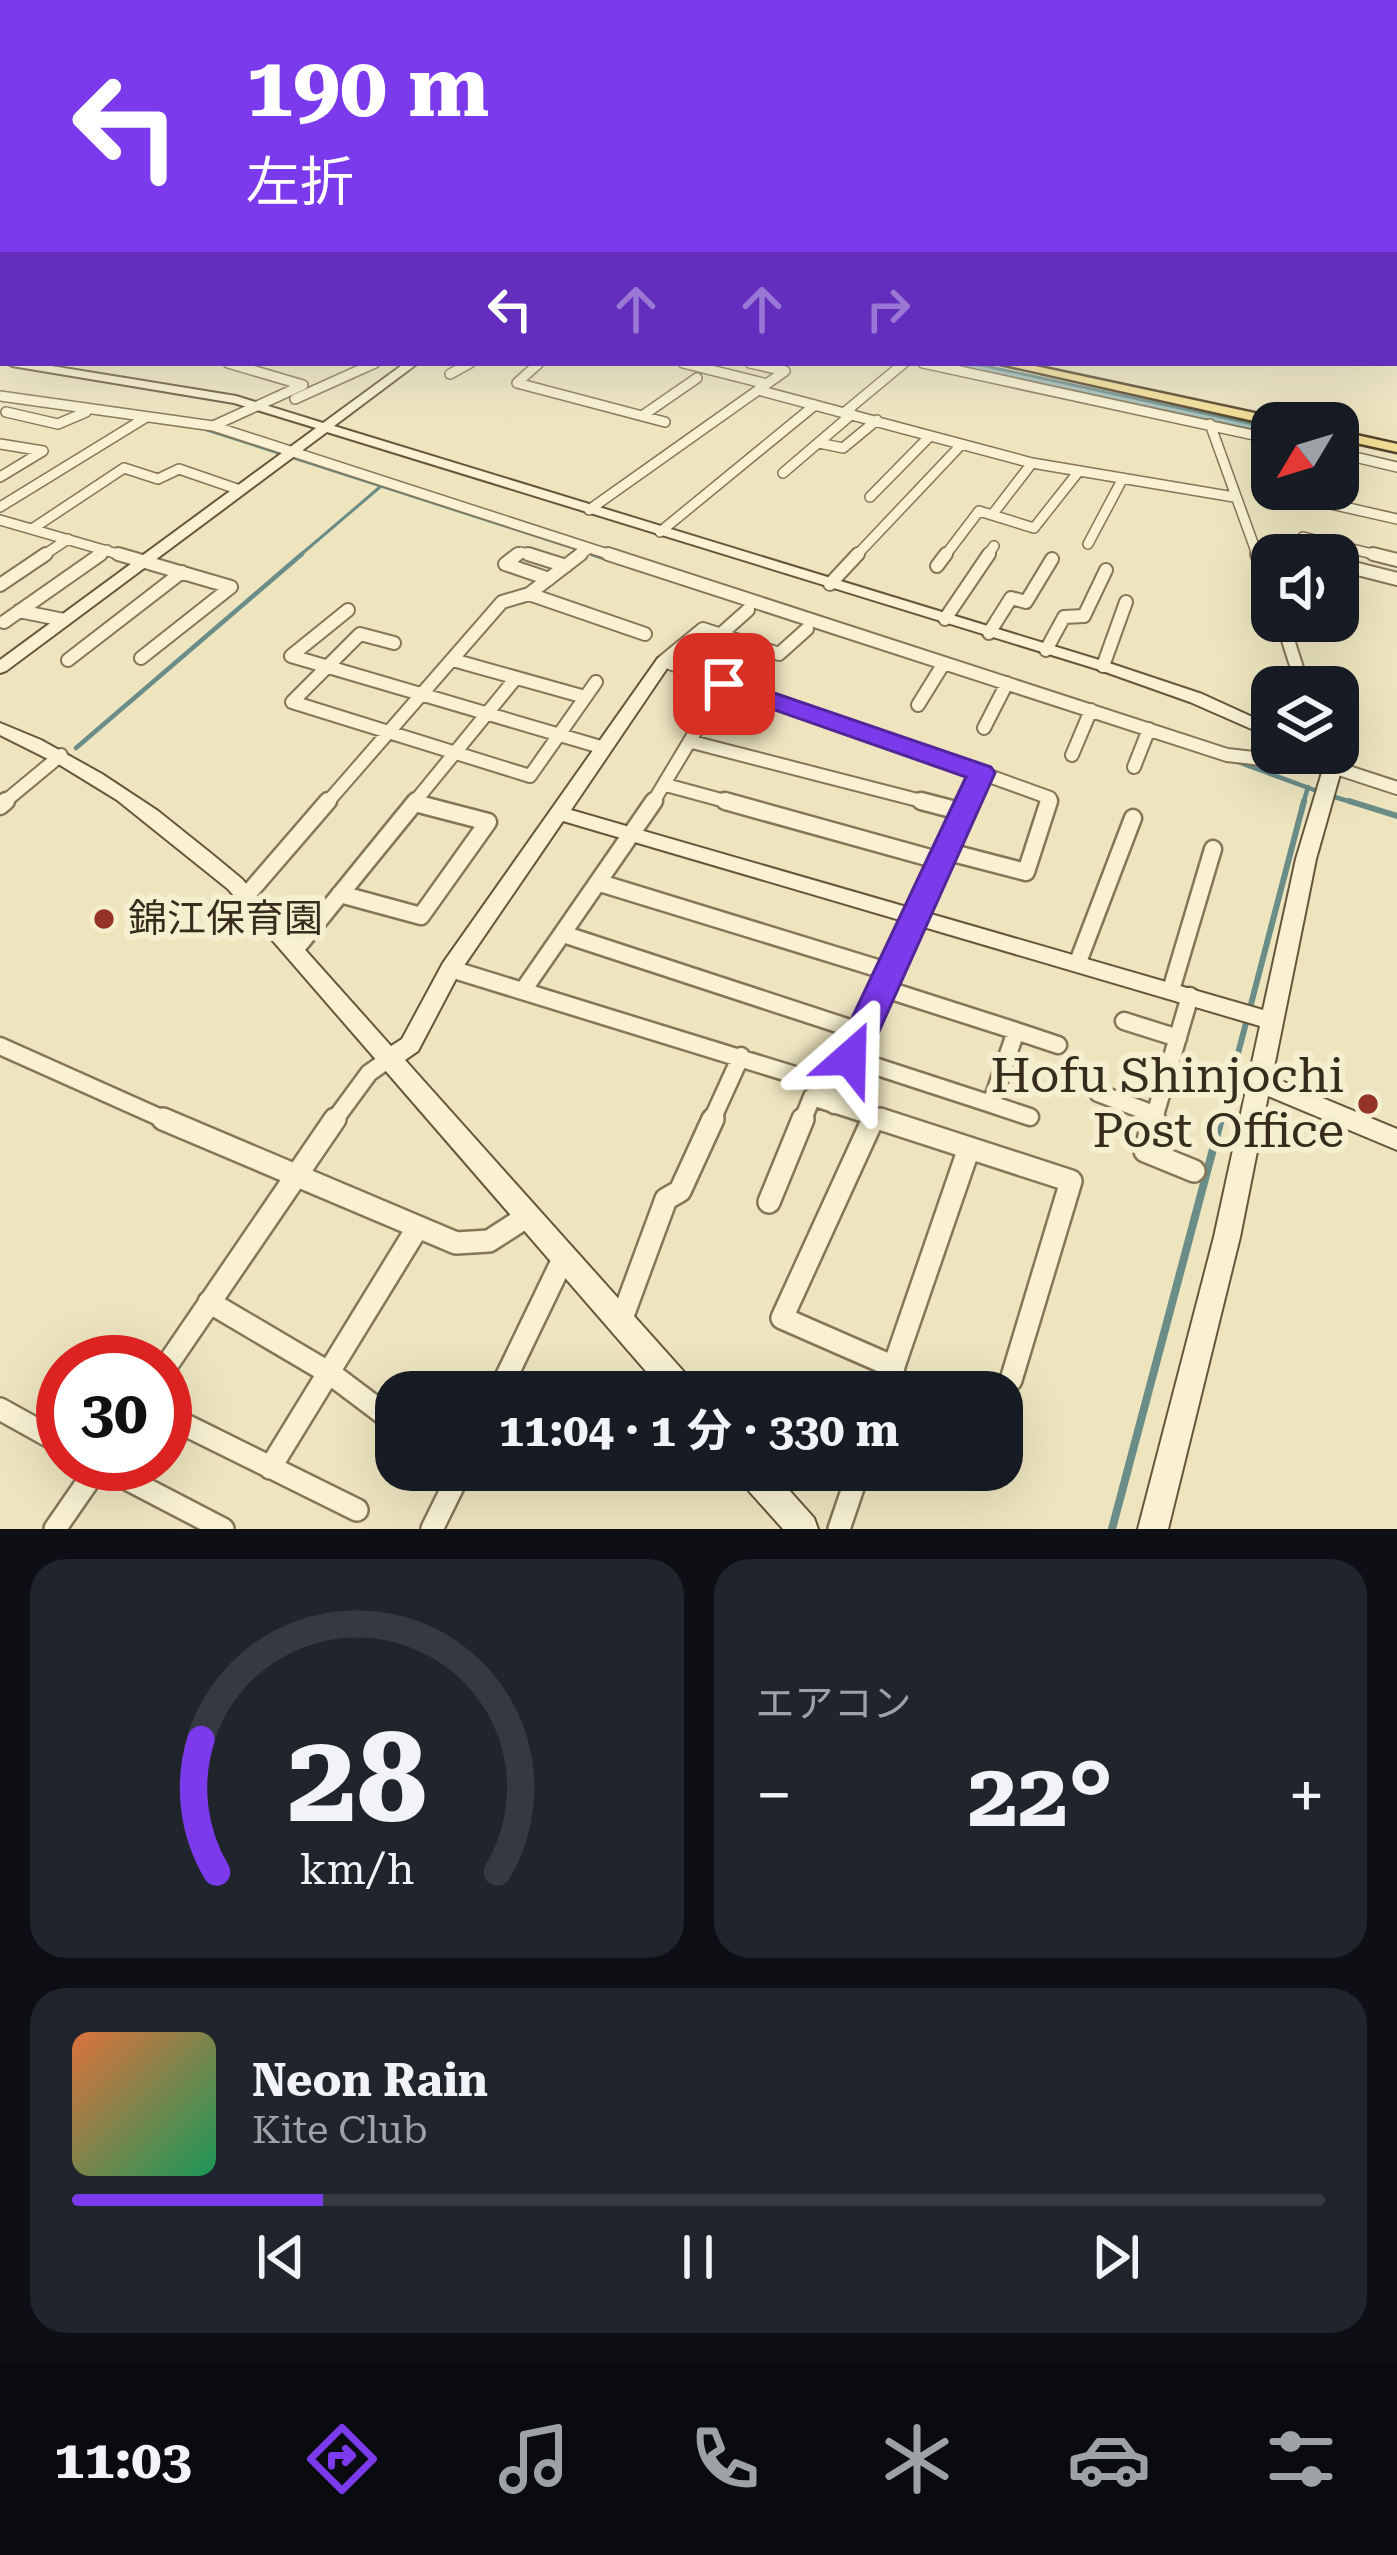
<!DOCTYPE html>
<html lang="ja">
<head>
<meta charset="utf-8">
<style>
  body { margin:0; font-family:"Roboto Serif","Noto Sans JP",serif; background:#20242c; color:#f1f3f6; height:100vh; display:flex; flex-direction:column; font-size:45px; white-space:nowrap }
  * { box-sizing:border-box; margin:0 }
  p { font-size:39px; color:#9ea1a6 }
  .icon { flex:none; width:66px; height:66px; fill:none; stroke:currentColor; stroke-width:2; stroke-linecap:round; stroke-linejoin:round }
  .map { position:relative; height:1529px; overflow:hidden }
  .details { display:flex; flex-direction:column; gap:30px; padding:30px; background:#0d0f14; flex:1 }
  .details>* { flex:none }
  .top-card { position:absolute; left:0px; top:0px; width:1398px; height:366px; box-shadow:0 12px 48px #0002; background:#7c3aed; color:#fff; overflow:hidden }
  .needle { width:78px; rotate:232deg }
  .tools { position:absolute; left:1251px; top:402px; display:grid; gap:24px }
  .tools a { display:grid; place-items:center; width:108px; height:108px; border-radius:24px; background:#171b24; box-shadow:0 12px 48px #0002; font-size:60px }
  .speed { position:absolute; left:36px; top:1335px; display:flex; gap:24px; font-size:60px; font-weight:700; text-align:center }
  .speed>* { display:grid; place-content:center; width:156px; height:156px; border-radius:50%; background:#171b24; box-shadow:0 12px 48px #0002; line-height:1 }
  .speed .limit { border:18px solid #d22; background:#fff; color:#111 }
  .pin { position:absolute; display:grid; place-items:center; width:102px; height:102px; color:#fff; margin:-51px; border-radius:24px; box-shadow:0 6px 18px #0006 }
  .me { position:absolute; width:132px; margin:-66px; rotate:25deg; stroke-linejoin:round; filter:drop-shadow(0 0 9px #0008) }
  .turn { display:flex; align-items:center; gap:42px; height:252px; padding:0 48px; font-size:54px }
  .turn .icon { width:156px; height:156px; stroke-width:2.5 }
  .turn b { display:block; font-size:84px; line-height:102px }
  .lanes { display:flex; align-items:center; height:114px; padding:0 48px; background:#0003; justify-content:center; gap:60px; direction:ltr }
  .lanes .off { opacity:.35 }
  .big { font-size:90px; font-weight:700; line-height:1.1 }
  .details .card { flex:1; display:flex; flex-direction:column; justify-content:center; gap:18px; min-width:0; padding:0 42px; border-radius:36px; background:#20242c }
  .details .dial { align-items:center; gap:0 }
  .dial svg { height:312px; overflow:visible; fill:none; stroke:#363941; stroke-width:7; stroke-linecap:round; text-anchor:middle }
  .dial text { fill:#f1f3f6; stroke:none }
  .song { display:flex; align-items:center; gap:36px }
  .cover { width:144px; height:144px; border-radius:18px; background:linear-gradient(135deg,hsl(20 70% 55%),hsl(150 70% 35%)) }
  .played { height:12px; border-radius:6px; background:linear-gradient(90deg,#7c3aed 20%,#363941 20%) }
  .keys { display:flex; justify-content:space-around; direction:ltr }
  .heat { display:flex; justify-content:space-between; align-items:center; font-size:66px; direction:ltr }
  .details .tiles { flex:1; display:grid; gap:30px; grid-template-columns:1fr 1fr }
  .card:last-child { grid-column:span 2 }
  .trip { position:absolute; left:375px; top:1371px; width:648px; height:120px; border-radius:36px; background:#171b24; box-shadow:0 12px 48px #0002; font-weight:700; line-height:120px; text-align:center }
  .tabs { display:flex; height:192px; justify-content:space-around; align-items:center; background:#090b0e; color:#9ea1a6 }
  .tabs .icon { width:84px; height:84px }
  .tabs .current { color:#7c3aed }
  .tabs b { font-size:54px; color:#f1f3f6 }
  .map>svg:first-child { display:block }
</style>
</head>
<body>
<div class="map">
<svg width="1397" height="1529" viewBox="0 0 1397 1529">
  <rect width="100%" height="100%" fill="#eee5bf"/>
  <!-- water -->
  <path fill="#a2bfba" stroke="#6a8d88" stroke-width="3" d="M937,363H972L1272,428V436Z"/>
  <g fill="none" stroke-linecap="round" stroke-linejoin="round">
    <!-- stream-far3 -->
    <path stroke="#6a8d88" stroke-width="3" d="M204,429L601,557
      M298,557L380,487"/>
    <!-- stream-far2 -->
    <path stroke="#6a8d88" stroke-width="4.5" d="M592,554L604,558
      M76,748L302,554
      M1238,762L1317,791
      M1328,795L1358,804
      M1303,804L1308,787"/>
    <!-- stream-far1 -->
    <path stroke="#6a8d88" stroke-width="6" d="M1349,801L1397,816
      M1250,1008L1304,801
      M1220,1122L1247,1019"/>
    <!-- stream -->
    <path stroke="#6a8d88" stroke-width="8" d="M1112,1529L1221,1119"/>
    <defs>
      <path id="street-far4" d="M228,363L235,365
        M683,363L691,365
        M750,363L759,365
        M923,363L932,365
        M371,365L375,363"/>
      <path id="street-far3" d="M539,363L517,383L665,422
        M683,363L767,384
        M923,363L1272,439
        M450,374L470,363
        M758,390L1032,463L1234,497
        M0,396L213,426L617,557
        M295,399L375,363
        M6,412L58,424L86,412
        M845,412L904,363
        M642,416L697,378
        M1210,424L1258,557
        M213,426L303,385L228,363
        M819,443L843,448L877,420
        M0,444L43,451L0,477
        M1338,453L1397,467
        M783,473L852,414
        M870,497L930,436
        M1322,502L1397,519
        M0,507L145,418
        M589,510L785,371L750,363
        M992,515L1032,463
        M0,520L128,557
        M32,529L124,468L158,479L179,469L240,490
        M660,532L815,405
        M1303,537L1385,557
        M1088,544L1123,478
        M1280,555L1277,550L1299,555
        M41,557L68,539
        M97,557L107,550
        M514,557L521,552L538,557
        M577,557L588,549
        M855,557L961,445
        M944,557L979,511L1034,528L1079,471
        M986,557L994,546"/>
      <path id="street-far2" d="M118,554L231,587
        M518,554L505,564L549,579
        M528,554L566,566
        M608,554L1227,755L1333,767L1397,788
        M1257,554L1272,597
        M1373,554L1397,560
        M1338,564L1397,579
        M937,566L946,554
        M830,584L858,554
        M0,585L46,554
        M529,594L645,634
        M19,611L64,620
        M945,619L989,554
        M1282,621L1303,687
        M4,622L101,554
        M807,629L779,654L703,629L664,661L981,773L967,804
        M989,633L1011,598L1026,602L1052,559
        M721,634L748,610
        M394,643L360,634L292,702L530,776L596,682
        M1046,650L1064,617L1084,616L1106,570
        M291,656L604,748
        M291,656L348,610
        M141,658L231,587
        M68,660L182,572
        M453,660L585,697
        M1103,666L1126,602
        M918,705L944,663
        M984,728L1007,683
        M692,742L933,804
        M1072,755L1091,710
        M1134,767L1149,729
        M981,773L1050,798L1048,804
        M666,785L736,804
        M415,803L420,804
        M2,804L61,755
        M326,804L502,602L529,594L581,554
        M413,804L516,678
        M652,804L724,684"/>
      <path id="street-far1" d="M725,801L941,861
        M921,801L963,812
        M0,806L6,801
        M945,851L1026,872L1049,801
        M600,883L890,972
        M340,894L421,916L488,822L415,803
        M246,896L328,801
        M563,934L862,1032
        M294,951L416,801
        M1078,962L1133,818
        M451,969L840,1089
        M524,989L654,801
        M1171,990L1213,849
        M1124,1021L1178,1038
        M1016,1031L1058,1045
        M0,1046L170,1122
        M850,1058L991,1104L1016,1031L882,988
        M1098,1093L1156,1115
        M991,1104L1030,1117
        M834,1105L850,1058L968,801
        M333,1122L369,1073L389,1059
        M711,1122L741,1056
        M802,1122L812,1097L889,1122
        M1153,1122L1190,996"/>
      <path id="street" d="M163,1119L456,1243L489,1241L528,1216
        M873,1119L782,1318L894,1367
        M880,1119L1071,1181L1011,1380
        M1154,1119L1145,1151L1194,1171
        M769,1202L803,1119
        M209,1302L331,1374L396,1423
        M621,1321L666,1199L680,1191L713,1119
        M165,1368L335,1119
        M499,1392L564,1257
        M885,1392L969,1148
        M0,1409L63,1444
        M165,1415L357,1510
        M98,1464L223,1529
        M270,1468L416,1230
        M55,1529L100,1464
        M432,1529L461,1470
        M839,1529L859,1470"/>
      <path id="secondary" d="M6,363H33L236,396L323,423L405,363H418L334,426L1109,663L1202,694L1272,726V738L1190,702L1097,669L327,432L6,671L0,673V660L316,428L234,403L12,366Z
        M664,656L672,661L571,810L1263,1010L1296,859L1323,769L1301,753H1323L1342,767L1316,859L1272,1077L1397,1129V1150L1268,1096L1240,1237L1168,1529H1138L1214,1237L1260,1026L563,821L459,973L418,1051L405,1060L693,1382L697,1392H664L228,889L117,800L60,765L0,735V723L41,740L102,774L158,811L213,855L242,879L391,1046L402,1039L443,963L658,658Z
        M736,1470H771L814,1518L818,1529H783L740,1481Z"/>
      <path id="primary" d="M996,363H1021L1282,419L1289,423L1272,425Z
        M1338,431L1397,444V452L1338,439Z"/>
    </defs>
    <!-- street-far4 casing -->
    <use href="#street-far4" stroke="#867557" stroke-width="10"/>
    <!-- street-far3 casing -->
    <use href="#street-far3" stroke="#867557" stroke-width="12"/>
    <!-- street-far2 casing -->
    <use href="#street-far2" stroke="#867557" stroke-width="16"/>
    <!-- street-far1 casing -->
    <use href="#street-far1" stroke="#867557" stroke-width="21"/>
    <!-- street casing -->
    <use href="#street" stroke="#867557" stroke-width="26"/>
    <!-- secondary casing -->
    <use href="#secondary" stroke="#68563b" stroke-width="4"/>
    <!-- primary casing -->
    <use href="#primary" stroke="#54432c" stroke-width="5"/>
    <!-- street-far4 -->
    <use href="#street-far4" stroke="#f9f1d2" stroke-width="8"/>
    <!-- street-far3 -->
    <use href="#street-far3" stroke="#f9f1d2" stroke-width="9"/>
    <!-- street-far2 -->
    <use href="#street-far2" stroke="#f9f1d2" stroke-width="12"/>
    <!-- street-far1 -->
    <use href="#street-far1" stroke="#f9f1d2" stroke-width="16"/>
    <!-- street -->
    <use href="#street" stroke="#f9f1d2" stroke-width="21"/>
    <!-- secondary -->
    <use href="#secondary" fill="#f9f1d2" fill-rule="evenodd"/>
    <!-- primary -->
    <use href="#primary" fill="#f2df96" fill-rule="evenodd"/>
  </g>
  <!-- sky -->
  <linearGradient id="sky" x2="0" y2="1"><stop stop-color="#8cb8d6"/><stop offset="0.5" stop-color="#f7f3e2"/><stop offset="1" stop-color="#f7f3e2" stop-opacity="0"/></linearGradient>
  <rect width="1397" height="428" fill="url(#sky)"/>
  <!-- route -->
  <path fill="#7c3aed" stroke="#51269a" stroke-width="3" d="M724,676L991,767L995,773L863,1067L850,1071L838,1067L833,1058L966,777L715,689L712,684Z"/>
  <!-- markers -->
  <g fill="#953327" stroke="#f5eecf" stroke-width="4.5">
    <circle cx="104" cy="919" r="12"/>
    <circle cx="1368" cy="1104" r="12"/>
  </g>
  <g text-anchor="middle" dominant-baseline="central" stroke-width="12" stroke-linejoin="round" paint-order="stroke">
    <!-- poi labels -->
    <g font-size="39" fill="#362b1c" stroke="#f5eecf" text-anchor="start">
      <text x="128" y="919">錦江保育園</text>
    </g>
    <!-- near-poi labels -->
    <g font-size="48" fill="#362b1c" stroke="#f5eecf" text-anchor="end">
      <text x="1344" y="1076">Hofu Shinjochi<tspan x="1344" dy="55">Post Office</tspan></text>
    </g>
  </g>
</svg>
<div class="tools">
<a><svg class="needle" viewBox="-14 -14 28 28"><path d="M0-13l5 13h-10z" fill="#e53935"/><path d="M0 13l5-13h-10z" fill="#9ea1a6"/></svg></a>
<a><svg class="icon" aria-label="sound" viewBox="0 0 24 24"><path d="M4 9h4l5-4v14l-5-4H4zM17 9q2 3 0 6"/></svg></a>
<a><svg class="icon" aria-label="layers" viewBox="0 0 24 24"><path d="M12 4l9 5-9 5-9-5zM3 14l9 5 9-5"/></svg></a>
</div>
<div class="speed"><div class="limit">30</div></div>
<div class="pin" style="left:724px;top:684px;background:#d93025"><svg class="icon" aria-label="arrive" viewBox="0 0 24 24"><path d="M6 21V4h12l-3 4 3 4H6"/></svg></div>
<svg class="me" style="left:850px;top:1058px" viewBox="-20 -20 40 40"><path d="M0-17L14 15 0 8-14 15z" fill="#7c3aed" stroke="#fff" stroke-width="4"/></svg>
<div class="trip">11:04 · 1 分 · 330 m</div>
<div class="top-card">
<div class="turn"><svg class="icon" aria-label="left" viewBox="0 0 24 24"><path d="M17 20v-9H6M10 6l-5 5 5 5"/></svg><div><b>190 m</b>左折</div></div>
<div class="lanes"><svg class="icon" aria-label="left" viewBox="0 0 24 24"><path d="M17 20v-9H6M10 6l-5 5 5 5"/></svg><svg class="icon off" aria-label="ahead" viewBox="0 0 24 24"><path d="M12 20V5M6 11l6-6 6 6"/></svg><svg class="icon off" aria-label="ahead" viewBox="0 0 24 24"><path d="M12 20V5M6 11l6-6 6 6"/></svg><svg class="icon off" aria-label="right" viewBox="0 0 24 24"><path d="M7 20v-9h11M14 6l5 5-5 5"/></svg></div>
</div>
</div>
<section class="details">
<div class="tiles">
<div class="card dial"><svg viewBox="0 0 100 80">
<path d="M14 69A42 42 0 1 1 86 69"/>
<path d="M14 69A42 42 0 0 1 10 35" stroke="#7c3aed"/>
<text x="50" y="56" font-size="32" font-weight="700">28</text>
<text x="50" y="72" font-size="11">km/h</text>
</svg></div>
<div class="card"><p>エアコン</p>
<div class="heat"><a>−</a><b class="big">22°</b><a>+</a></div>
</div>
<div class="card">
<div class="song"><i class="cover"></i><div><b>Neon Rain</b><p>Kite Club</p></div></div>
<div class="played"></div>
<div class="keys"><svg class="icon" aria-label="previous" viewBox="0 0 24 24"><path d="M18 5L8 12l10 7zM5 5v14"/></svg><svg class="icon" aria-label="pause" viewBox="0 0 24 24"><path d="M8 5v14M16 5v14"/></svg><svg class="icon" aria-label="next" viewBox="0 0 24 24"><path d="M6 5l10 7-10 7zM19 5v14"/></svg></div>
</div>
</div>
</section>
<nav class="tabs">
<b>11:03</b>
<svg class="icon current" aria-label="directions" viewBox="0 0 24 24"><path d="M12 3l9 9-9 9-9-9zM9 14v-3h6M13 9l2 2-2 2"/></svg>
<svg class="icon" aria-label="music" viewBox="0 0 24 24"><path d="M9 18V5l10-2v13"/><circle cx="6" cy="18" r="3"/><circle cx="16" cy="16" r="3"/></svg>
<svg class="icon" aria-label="phone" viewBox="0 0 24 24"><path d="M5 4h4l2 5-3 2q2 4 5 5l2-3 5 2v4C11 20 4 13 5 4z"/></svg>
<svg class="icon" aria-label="climate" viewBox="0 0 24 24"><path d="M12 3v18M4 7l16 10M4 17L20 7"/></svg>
<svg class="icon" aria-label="car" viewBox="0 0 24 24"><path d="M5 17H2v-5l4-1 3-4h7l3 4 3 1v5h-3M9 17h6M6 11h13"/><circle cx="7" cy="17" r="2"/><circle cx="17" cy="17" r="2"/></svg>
<svg class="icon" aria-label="filters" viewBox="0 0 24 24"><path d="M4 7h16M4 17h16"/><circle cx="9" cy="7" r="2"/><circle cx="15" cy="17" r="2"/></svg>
</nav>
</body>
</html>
